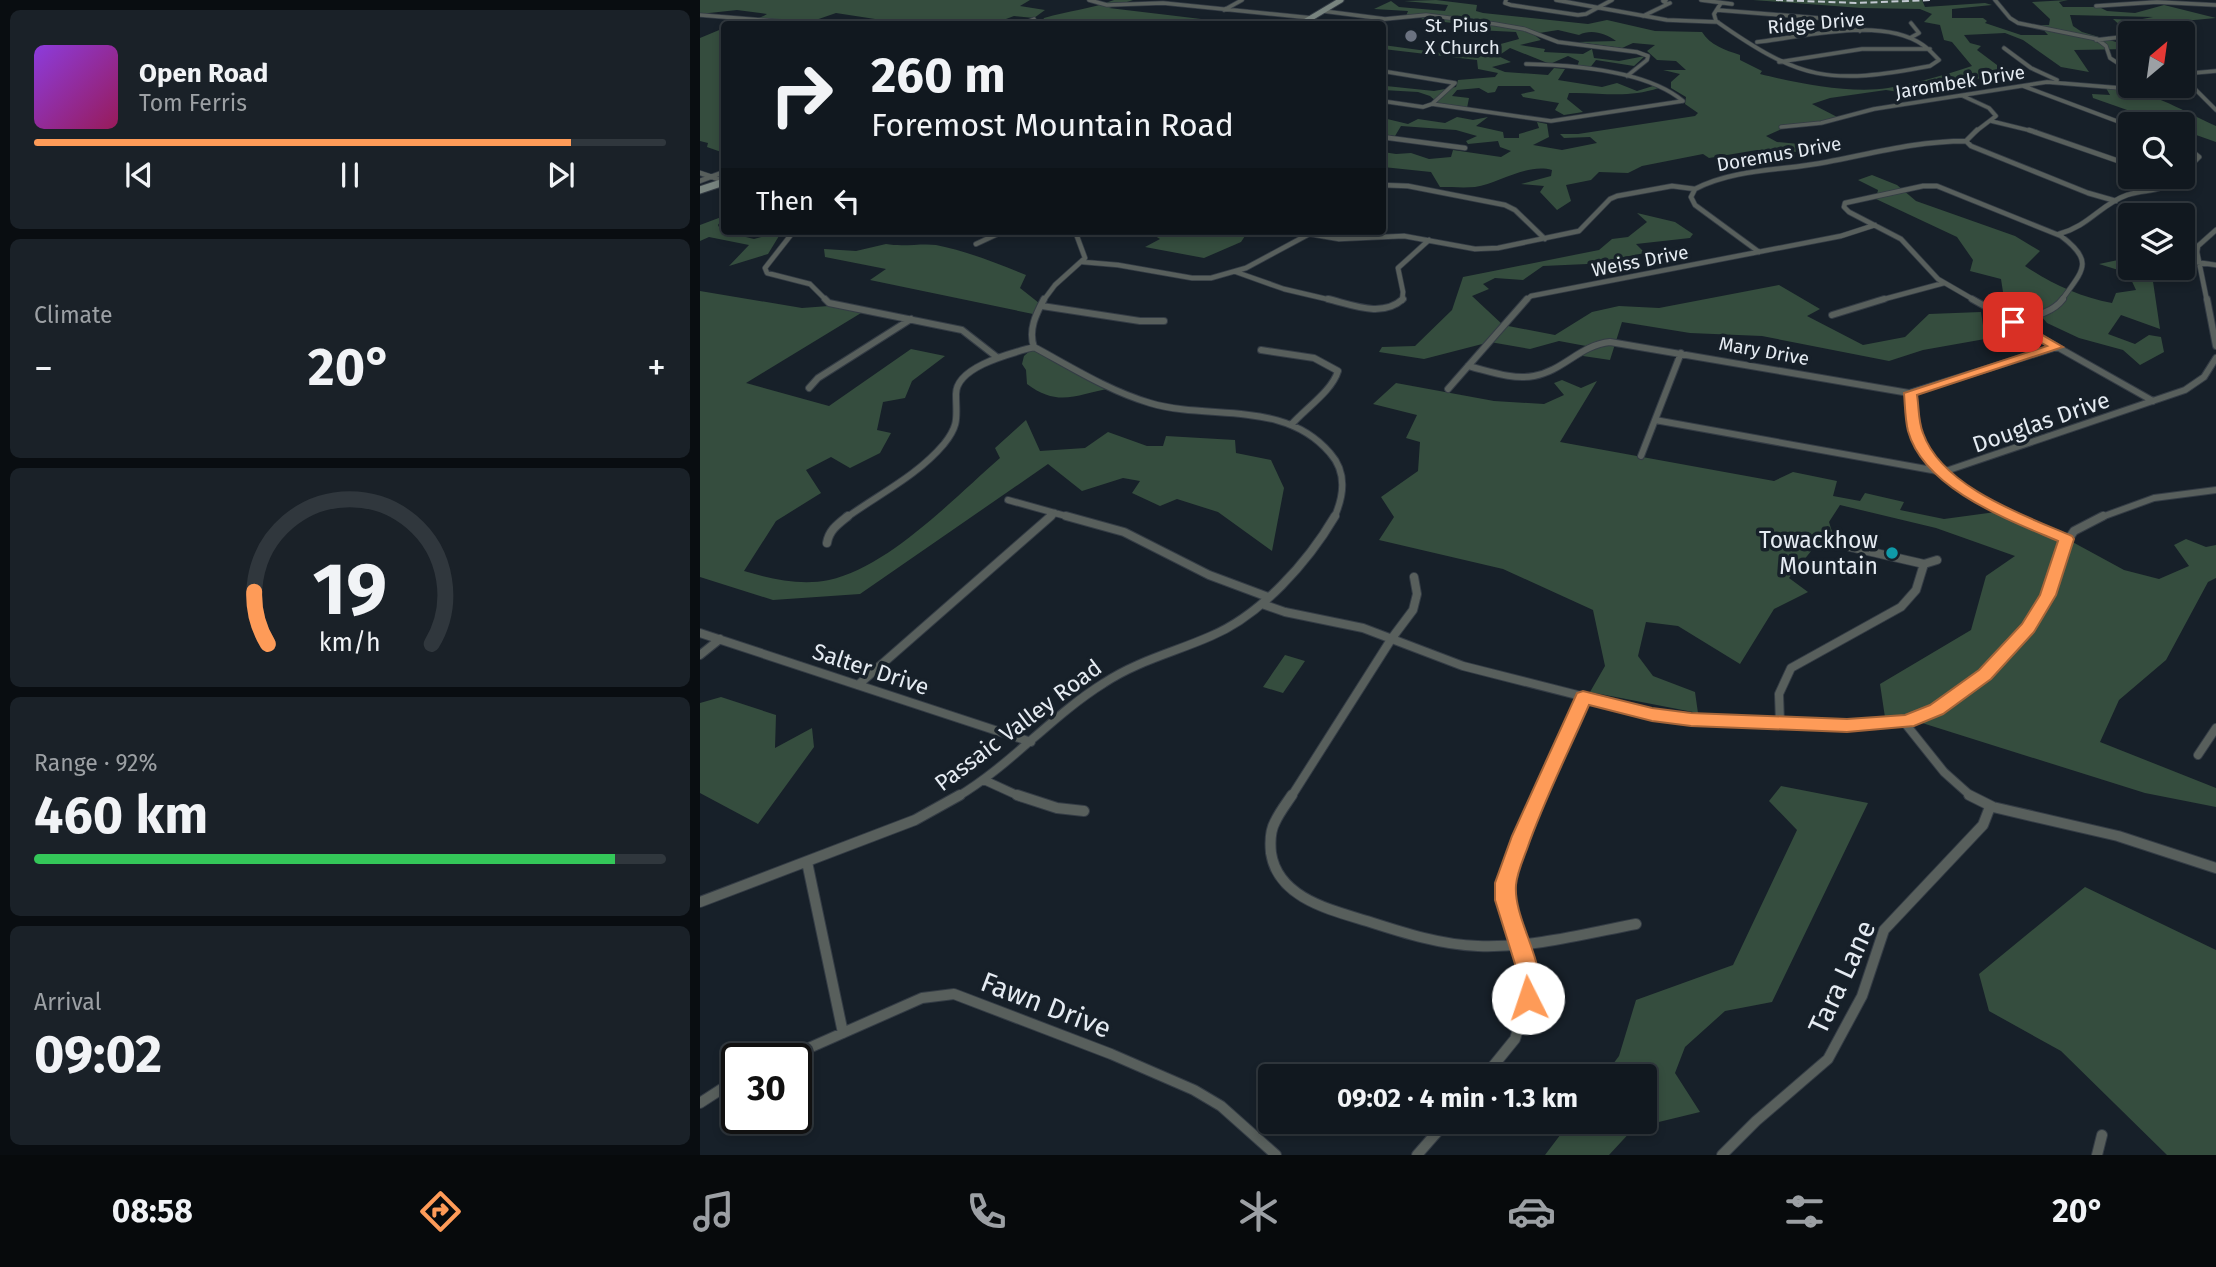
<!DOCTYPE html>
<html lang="en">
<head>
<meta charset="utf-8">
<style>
  body { margin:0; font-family:"Fira Sans",sans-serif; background:#1a2128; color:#f1f3f6; height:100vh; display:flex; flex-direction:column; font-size:26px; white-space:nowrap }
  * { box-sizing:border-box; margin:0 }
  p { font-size:23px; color:#9ca0a4 }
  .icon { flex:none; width:38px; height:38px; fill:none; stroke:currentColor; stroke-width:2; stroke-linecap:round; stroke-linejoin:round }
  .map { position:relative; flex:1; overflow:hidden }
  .sheet { display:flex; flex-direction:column; gap:10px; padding:10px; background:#090d11; width:700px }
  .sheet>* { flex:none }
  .top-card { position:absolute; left:21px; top:21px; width:665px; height:214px; border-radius:7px; box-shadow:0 4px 10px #0003,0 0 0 2px #30373d; background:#11181f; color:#f1f3f6; overflow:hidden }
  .needle { width:46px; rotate:29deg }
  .buttons { position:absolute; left:1418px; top:21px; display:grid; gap:14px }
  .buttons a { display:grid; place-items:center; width:77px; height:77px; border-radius:7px; background:#11181f; box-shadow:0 4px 10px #0003,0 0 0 2px #30373d; font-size:35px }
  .speed { position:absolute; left:21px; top:1043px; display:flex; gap:14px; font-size:35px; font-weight:700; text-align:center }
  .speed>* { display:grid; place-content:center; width:91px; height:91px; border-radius:50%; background:#11181f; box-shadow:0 4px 10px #0003,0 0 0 2px #30373d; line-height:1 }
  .speed .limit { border:4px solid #111; border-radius:10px; background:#fff; color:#111 }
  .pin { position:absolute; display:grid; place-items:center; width:60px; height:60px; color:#fff; margin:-30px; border-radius:14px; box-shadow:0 4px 10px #0006 }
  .me { position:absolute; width:77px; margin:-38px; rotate:356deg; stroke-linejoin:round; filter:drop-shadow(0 0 5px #0008) }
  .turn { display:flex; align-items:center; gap:24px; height:147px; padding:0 35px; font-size:32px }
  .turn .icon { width:91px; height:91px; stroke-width:2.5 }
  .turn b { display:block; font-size:49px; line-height:60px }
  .then { display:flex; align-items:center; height:66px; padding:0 35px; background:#0003; gap:14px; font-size:26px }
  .big { font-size:52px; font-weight:700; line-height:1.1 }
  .sheet .widget { flex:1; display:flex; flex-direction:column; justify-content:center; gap:10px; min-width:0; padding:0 24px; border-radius:10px; background:#1a2128 }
  .sheet .dial { align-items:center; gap:0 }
  .dial svg { height:182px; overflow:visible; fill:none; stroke:#30373d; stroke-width:7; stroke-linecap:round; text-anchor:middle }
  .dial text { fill:#f1f3f6; stroke:none }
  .song { display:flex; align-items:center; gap:21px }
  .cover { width:84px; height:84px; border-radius:10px; background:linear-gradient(135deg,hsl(270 70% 55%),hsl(330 70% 35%)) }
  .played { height:7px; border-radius:4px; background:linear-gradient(90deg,#fe9b58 85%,#30373d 85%) }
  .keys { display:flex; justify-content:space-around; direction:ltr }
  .heat { display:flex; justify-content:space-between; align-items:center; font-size:38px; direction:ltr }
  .charge { height:10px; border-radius:5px; background:linear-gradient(90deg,#34c759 92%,#30373d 0) }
  .trip { position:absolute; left:558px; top:1064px; width:399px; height:70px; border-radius:7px; background:#11181f; box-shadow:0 4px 10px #0003,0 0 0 2px #30373d; font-weight:700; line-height:70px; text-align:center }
  .dock { display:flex; height:112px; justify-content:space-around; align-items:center; background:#070a0c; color:#9ca0a4 }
  .dock .icon { width:49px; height:49px }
  .dock .selected { color:#fe9b58 }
  .dock b { font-size:32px; color:#f1f3f6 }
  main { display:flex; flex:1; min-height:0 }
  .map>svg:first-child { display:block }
</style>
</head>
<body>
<main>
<section class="sheet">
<div class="widget">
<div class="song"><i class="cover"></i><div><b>Open Road</b><p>Tom Ferris</p></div></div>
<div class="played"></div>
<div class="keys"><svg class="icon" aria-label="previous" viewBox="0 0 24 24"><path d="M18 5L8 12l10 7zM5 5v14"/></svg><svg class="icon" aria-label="pause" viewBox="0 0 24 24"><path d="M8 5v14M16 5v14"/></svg><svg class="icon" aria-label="next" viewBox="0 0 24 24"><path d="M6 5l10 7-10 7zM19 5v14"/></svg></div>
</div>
<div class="widget"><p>Climate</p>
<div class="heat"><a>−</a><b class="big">20°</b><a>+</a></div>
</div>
<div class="widget dial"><svg viewBox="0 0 100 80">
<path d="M14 69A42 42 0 1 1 86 69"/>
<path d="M14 69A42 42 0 0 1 8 46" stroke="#fe9b58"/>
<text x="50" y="56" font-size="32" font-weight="700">19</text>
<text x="50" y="72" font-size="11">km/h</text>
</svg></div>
<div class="widget"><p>Range · 92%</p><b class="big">460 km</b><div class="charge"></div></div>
<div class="widget"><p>Arrival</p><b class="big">09:02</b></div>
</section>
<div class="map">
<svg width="1516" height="1155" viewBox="0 0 1516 1155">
  <rect width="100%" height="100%" fill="#172029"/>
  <!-- green -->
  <path fill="#354d3e" d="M0,0H330L320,6L345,10L334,18L314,16L306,19L313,24H291C283,17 268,19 258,22L262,24H168L175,19L136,13L110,22L92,24H32C43,17 55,22 67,14L37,10L0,14Z
    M414,0H433L409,8L518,21V24H341L344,18C368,11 391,9 414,0Z
    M736,0L777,5L776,11L783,13L888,24L907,20L955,31L1002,32C1010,45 1025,50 1040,55V60L1062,71L1060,74C1096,83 1151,94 1188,88C1216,83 1246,75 1272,66L1252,42L1244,40L1240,25L1224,22L1232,14L1220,9L1161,8L1053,0H1222L1225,7L1285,3L1292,5L1252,9V18H1283L1287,21L1285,23L1321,35H1348L1339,25H1349L1350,19L1332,2L1368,0L1359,2L1363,7H1399L1407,11L1435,13L1464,5L1516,18L1483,21L1482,26L1423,28L1413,19L1437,20L1453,17L1370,15L1373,26L1382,32L1430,46V49L1374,50L1389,72L1361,67L1323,40L1305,33L1264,35L1270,43L1281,46L1277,50L1297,65V69L1309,75L1241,83L1199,92L1186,90L1130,98L1112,104L1141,119L1086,127L1066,136L1077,142L1099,144V152L1057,150L1009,158L1003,154L942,166L928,173L899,172L891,180L866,185L871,201L857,210L840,192L844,186L821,184L851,176L852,170C827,163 800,183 775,187C764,188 751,187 740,187L731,172L683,167V152L696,154L711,153L729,159L751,157L753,150L801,157L811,151L800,147L798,141L768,144L766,141L777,136L756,130L701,126L695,136L683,134V118L708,124L718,119L745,123L757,117L773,120L788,117L776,126L803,132L804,138H819V134L839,128L837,122L847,124L849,137L833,145L862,150L897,143L890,137L864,138L860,134H878L995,116L998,113L985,104L986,97L971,88V82L980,74L963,70H986L976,61L957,60L947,51L955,45L933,43L922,48L877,42L916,41C905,33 891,29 879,35L858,30L833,34L841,40L820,45L845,49L844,52L883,54L892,49L894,58L919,61L945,56L934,66L896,60L889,69L877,67L879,61L868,56L850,64L810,48L798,56L811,62L792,67L805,72L848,75L854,68L865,69L858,80L902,87L917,83L937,91L953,86L959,88C925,99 902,92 869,93L867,99L883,112L864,115L855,110L859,103L823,97L821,94L835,91L830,86H798L795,92L788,93L779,88L757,90L752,96L769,98L767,108L738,103L730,96L718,92L683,90V82L686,86L734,91L756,87L758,80L795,77L798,73L778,69L777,60L683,49V45L778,58L787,52L768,45H797L819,39L816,32L776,30L784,27L721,19L725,17L766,18L726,14L706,16L708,11L674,9L691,1L699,7L745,11L748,5L704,1Z
    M24,28V153L7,147L8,143L0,141V38Z
    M1406,88C1454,91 1474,107 1516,126V142L1482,130V124H1467L1393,98L1392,94L1410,95Z
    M1172,175L1197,185L1216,201L1315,236L1340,251L1325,266C1352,284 1380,297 1412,303L1416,293L1436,290L1428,273L1399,264L1418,260L1417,242L1430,245V268H1451L1460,329L1421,315L1408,334L1435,344L1449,335L1461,337L1464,352L1440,365L1423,350L1379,338L1347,323L1323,294L1303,292L1301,279L1270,271L1273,260L1257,237L1176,199L1178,190L1158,180Z
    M937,213L975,222L993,234L990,238L936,244L945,253L887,264L843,266L823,280L795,278L783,284L789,289L772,296L803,325L855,335L892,312L919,306L959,308L1079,285L1120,309L1107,316L1163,345L1205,337L1229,314L1281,312L1285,339L1223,350L1189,361L1062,336L990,333L922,322L910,360L883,356L886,346L859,341L830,349L790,342L724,359L679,352L682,347L715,346L752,310L763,277L899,250L912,239L928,237L947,222Z
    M24,216L18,225L21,231L54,239L82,231L68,254L29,266L49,245L9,237L0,241V225Z
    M447,231H569L547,233L541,242L504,258L445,247L460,239Z
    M186,244C203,247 222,243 236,245C266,251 297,263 326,275L320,288L339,303L333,314L170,280L186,269L125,257L124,249L156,251Z
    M0,291L102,308L142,305L166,310L46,383L129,406L211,349L245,356L212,381L205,398L183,402L177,430L191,433L180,453L150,468L131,457L106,470L121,493L76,521L44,571C71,579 101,586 129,580C189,567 254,498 300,458L295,448L326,420L340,451L385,448L408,432L447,446H463L466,436L535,440L536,453L571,460L584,488L572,551L518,512L477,499L460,506L432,493L440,481L423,478L382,491L348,464L160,594L73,600L0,577Z
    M332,349L412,388C377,394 359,408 327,384L326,370L322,364L324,356Z
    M862,380L881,388L897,381L860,442L1074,481L1093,472L1137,481L1133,496L1160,501L1165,493L1204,502L1200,510L1244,519L1303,511L1367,539L1424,570L1459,579L1489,566L1474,545L1486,539L1506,547L1516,545V578L1508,582L1466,660L1419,700L1400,742L1516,788V807L1445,793L1219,722L1186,724L1180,684L1271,630L1286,576L1315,556L1236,528L1140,505L1129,522L1137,547L1112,550L1089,578L1108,592L1074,609L1040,664L978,626L946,622L938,656L953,676L995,692L998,713L890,692L905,666L893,610L803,569L679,540L694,517L681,497L718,471L720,442L706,438L717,415L673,404L696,383L794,401L844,404L864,395L854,383Z
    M585,655L605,661L583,693L563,687Z
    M21,697L76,715L75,748L112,728L114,747L58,824L0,793V703Z
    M1081,786L1168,803L1072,1002L1025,1011L985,1047L975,1073L1000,1112L934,1128L909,1155H845L870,1122H945V1076H904L919,1056L936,1000L1033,965L1097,830L1069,801Z
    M1385,887L1516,950V1155H1467L1361,1051L1289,1011L1279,974Z"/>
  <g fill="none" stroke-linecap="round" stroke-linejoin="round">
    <defs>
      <path id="minor-far4" d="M389,0L407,5L463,3L612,18
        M806,0L805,3L811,5L878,15L886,14L912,0
        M856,0L967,20L1018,22
        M966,0L963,1L966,3
        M1001,0L1032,4
        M1295,0L1310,18L1318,23L1397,39L1406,46L1410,58L1430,71
        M1021,3L1014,14L1016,21C1101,81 1129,85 1230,66L1239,60C1234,55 1229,49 1223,45C1182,16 1104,37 1057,42
        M1396,6L1457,2L1516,5
        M524,10L542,0
        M1017,10L1143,20L1156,25L1160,31
        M623,11L685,19L726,15L795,24L824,29L858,42L937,52L948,56L947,60L927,76
        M0,15L111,24
        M943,16L970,3
        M323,24L334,19
        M1210,38L1219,33L1211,23
        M1396,40L1430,36
        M1304,48L1331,68L1357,80
        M1079,62L1162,49H1230
        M826,64C873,65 946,70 983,101
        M682,71L755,83L732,104
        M1482,74L1516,71
        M1482,81L1493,87L1516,110
        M1323,86L1430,126
        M1263,96L1289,108L1296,116L1275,132
        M682,101L723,107L732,104L851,121L983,101
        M1291,121L1336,132
        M1081,127L1121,123L1174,109L1347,82L1420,88L1444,86"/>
      <path id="minor-far3" d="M1277,130L1266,141L1271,146L1388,193L1416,201
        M1329,130L1430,165
        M682,137L765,148
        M1482,143L1499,157L1482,174
        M0,173L24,181
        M0,181L24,172
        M682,185L708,186L805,205L815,210L845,239
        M94,231L65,268L67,273L110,284L127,301
        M610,234L639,239L704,236L775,249L798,248L879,231L910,199L917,196L972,186L995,189
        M1359,234C1389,226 1401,204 1427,195C1450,188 1457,194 1479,177
        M276,244L304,231
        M1059,252L995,205L991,197L995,189C1036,168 1083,171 1127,162C1174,153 1218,141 1266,141
        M1482,260L1516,265
        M383,262L418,265L492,278H511L546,268L611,233
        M536,272L584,289L635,301
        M343,301L355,285L385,258L375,231
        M702,301L703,292L698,268L729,240
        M825,301L831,296L1141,236L1175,225
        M1177,301L1244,283
        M1276,301L1238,279L1201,239L1149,212L1144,207L1145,203L1223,186H1237L1361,236C1396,262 1382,271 1361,301
        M1507,301L1497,252L1498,246L1516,230"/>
      <path id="minor-far2" d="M125,299L129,303L262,330L298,358
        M344,299C336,314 328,330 334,347C371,367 409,391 450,403C510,421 584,399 630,453C647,472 644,496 634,518
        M628,299C653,305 682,318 703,299
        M1272,299L1313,322
        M1507,299L1516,346
        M342,306L440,321H464
        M1132,315L1184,299
        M1313,322L1453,401
        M1313,322C1330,317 1352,314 1363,299
        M561,350L614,358L638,371C632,391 606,408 591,425
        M768,366C789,371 812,380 834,376C863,371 880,345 910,342L1209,393L1357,347
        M109,388L118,378L211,319
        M748,389L827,299
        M1210,393C1211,405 1211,419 1215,430C1231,473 1275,499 1314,518
        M955,420L1243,472L1485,390L1504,377L1516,358
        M941,456L981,353
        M308,500L373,518
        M146,518C179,494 217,476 244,444C260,424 256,417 256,394C256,366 313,353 334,347
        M349,518L355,513
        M1399,518L1454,498L1516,490"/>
      <path id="minor-far1" d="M366,516L424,532L509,575L568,597
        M1310,516L1367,539
        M127,543C129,530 138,524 148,516
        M1150,547L1224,564
        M1224,564L1237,560
        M562,604L585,612L663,628L763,666L952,714L997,720L1080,723L1147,725L1204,722L1236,710L1285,675L1311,649L1340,610L1364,546L1374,531L1403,516
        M0,633L331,742
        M0,655L20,639
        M158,685L351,516
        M1204,722L1244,772L1272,797
        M1080,723L1079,694L1091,668L1201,607L1216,590L1224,564
        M1498,755L1516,728
        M284,780L321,797
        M257,797C311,765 351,716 404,683C437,661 475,652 511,636C561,615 608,562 635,516
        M591,797L692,638L713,610L717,594L714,577
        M839,797L883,698"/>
      <path id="minor" d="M317,795L357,808L384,811
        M592,795C586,804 579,813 575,822C570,831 570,843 571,853C578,899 632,910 670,922C704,933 742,945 778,946C832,948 884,934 936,924
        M1269,795L1293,807L1418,836L1516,868
        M107,862L143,1033
        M0,902L215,820L260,795
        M84,1059L222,998L254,994L411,1054L494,1090L521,1106L576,1155
        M785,1076L815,1039L828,998L826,964L806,900L805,883L840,795
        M0,1103L37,1079
        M717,1155L746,1122
        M1022,1155L1056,1121L1128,1059L1162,996L1184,930L1283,825L1290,807
        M1397,1155L1402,1135"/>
      <path id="secondary-far1" d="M601,24L641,0"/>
      <path id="secondary" d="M0,190L24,182"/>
    </defs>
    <!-- minor-far4 casing -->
    <use href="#minor-far4" stroke="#343c45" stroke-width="5"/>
    <!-- minor-far3 casing -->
    <use href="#minor-far3" stroke="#343c45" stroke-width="6"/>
    <!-- minor-far2 casing -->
    <use href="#minor-far2" stroke="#343c45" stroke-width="8"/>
    <!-- minor-far1 casing -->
    <use href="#minor-far1" stroke="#343c45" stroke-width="10"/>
    <!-- minor casing -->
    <use href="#minor" stroke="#343c45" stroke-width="12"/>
    <!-- secondary-far1 casing -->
    <use href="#secondary-far1" stroke="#343c45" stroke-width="7"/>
    <!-- secondary casing -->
    <use href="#secondary" stroke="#343c45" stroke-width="9"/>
    <!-- minor-far4 -->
    <use href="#minor-far4" stroke="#585f5c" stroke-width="3.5"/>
    <!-- minor-far3 -->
    <use href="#minor-far3" stroke="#585f5c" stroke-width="4.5"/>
    <!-- minor-far2 -->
    <use href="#minor-far2" stroke="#585f5c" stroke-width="6"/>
    <!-- minor-far1 -->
    <use href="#minor-far1" stroke="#585f5c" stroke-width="8"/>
    <!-- minor -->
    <use href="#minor" stroke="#585f5c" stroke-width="10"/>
    <!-- secondary-far1 -->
    <use href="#secondary-far1" stroke="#78847f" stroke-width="5"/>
    <!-- secondary -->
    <use href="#secondary" stroke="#78847f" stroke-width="7"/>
    <!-- rail -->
    <path stroke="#c2c8d0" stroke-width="2" stroke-dasharray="7 3.5" stroke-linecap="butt" d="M1076,0L1156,3L1233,0"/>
  </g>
  <!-- route -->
  <path fill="#fe9b58" stroke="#a56539" stroke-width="2" d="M1313,318L1363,347L1217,395C1219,406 1218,421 1223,433C1242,487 1323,515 1372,536L1374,539L1356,595L1334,632L1291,679L1243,714L1214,726L1147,732L991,726L952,721L889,705C868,753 844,800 827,849C823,860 817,873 816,885C813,922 852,969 836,1005L828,1008L820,1005L817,998L815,964L795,900V883L812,836L877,693L883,691L952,708L991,713L1147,719L1205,715L1230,705L1279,670L1322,624L1340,595L1358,541C1309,520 1224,489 1208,431C1205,419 1205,405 1204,393L1347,346L1308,324L1307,322Z"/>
  <!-- markers -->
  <circle fill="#6b7280" stroke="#172029" stroke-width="2.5" cx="711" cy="36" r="7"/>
  <circle fill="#0f9aa8" stroke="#172029" stroke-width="2.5" cx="1192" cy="553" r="7"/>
  <g text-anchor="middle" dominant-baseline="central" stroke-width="7" stroke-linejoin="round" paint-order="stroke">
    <!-- far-street labels -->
    <g font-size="19" fill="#e5ebf2" stroke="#172029">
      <text transform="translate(1116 23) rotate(-5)">Ridge Drive</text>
      <text transform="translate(1260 82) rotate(-9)">Jarombek Drive</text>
      <text transform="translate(1079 154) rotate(-10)">Doremus Drive</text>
      <text transform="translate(940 261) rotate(-11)">Weiss Drive</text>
      <text transform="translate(1064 351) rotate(10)">Mary Drive</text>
    </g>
    <!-- far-poi labels -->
    <g font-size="19" fill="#e5ebf2" stroke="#172029" text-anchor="start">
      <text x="725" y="25">St. Pius<tspan x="725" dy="22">X Church</tspan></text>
    </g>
    <!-- street labels -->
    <g font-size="23" fill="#e5ebf2" stroke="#172029">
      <text transform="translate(1341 422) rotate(-19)">Douglas Drive</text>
      <text transform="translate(171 669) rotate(18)">Salter Drive</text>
      <text transform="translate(318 725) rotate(-37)">Passaic Valley Road</text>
    </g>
    <!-- poi labels -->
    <g font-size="23" fill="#e5ebf2" stroke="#172029" text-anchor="end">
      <text x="1178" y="540">Towackhow<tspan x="1178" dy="26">Mountain</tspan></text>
    </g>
    <!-- near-street labels -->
    <g font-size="28" fill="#e5ebf2" stroke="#172029">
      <text transform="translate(1142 977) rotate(-65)">Tara Lane</text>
      <text transform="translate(346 1005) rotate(21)">Fawn Drive</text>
    </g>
  </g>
</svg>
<div class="buttons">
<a><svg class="needle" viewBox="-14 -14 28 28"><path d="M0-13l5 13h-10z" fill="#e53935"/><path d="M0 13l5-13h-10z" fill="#9ca0a4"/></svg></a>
<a><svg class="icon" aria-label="search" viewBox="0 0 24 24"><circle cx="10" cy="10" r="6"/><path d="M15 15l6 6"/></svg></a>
<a><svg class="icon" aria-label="layers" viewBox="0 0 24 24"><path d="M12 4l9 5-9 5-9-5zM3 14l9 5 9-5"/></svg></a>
</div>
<div class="speed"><div class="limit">30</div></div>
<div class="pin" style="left:1313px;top:322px;background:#d93025"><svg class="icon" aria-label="arrive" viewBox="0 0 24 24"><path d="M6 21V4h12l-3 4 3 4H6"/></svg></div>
<svg class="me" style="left:828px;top:998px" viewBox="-20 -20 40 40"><circle r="19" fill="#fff"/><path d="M0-13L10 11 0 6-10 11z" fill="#fe9b58"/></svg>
<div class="trip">09:02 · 4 min · 1.3 km</div>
<div class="top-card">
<div class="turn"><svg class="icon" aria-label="right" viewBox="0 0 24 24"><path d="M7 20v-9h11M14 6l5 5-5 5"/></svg><div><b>260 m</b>Foremost Mountain Road</div></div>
<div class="then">Then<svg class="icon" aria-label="left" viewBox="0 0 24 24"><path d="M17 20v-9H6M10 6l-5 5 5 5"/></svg></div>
</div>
</div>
</main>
<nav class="dock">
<b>08:58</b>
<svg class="icon selected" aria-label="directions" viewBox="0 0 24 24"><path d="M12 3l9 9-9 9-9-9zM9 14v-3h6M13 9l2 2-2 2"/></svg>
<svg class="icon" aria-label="music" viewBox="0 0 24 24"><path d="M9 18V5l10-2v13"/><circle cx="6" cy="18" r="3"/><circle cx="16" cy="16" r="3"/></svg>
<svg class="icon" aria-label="phone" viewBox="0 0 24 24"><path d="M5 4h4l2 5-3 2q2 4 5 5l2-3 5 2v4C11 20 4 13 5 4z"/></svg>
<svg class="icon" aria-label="climate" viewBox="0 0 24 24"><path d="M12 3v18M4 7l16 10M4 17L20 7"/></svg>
<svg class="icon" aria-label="car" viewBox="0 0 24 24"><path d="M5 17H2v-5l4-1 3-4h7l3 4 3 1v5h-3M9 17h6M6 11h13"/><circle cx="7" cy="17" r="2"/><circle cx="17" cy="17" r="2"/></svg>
<svg class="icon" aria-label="filters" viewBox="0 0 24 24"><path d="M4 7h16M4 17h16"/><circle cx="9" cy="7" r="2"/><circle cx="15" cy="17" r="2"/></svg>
<b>20°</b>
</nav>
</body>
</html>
